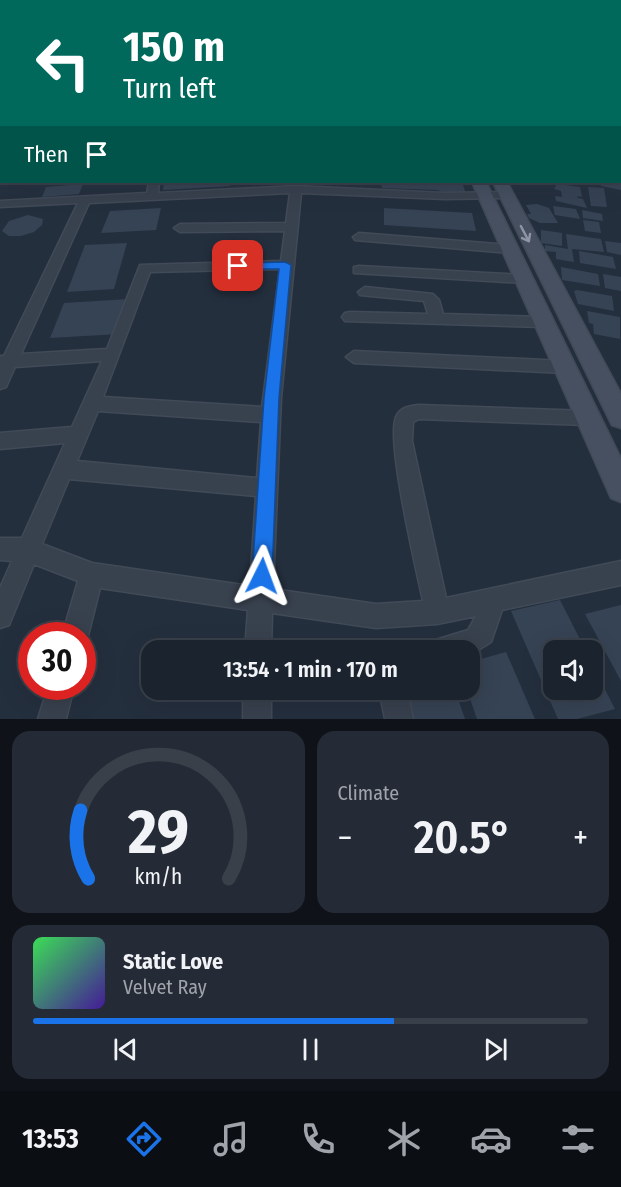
<!DOCTYPE html>
<html lang="en">
<head>
<meta charset="utf-8">
<style>
  body { margin:0; font-family:"Fira Sans Condensed",sans-serif; background:#242b36; color:#f1f3f6; height:100vh; display:flex; flex-direction:column; font-size:22px; white-space:nowrap }
  * { box-sizing:border-box; margin:0 }
  p { font-size:20px; color:#a0a4aa }
  .icon { flex:none; width:33px; height:33px; fill:none; stroke:currentColor; stroke-width:2; stroke-linecap:round; stroke-linejoin:round }
  .map { position:relative; height:719px; overflow:hidden }
  .details { display:flex; flex-direction:column; gap:12px; padding:12px; background:#0f1319; flex:1 }
  .details>* { flex:none }
  .top-card { position:absolute; left:0px; top:0px; width:621px; height:183px; box-shadow:0 6px 24px #0002,0 0 0 2px #39404a; background:#00695c; color:#fff; overflow:hidden }
  .buttons { position:absolute; left:543px; top:640px; display:grid; gap:12px }
  .buttons a { display:grid; place-items:center; width:60px; height:60px; border-radius:12px; background:#1b232e; box-shadow:0 6px 24px #0002,0 0 0 2px #39404a; font-size:30px }
  .speed { position:absolute; left:18px; top:622px; display:flex; gap:12px; font-size:30px; font-weight:700; text-align:center }
  .speed>* { display:grid; place-content:center; width:78px; height:78px; border-radius:50%; background:#1b232e; box-shadow:0 6px 24px #0002,0 0 0 2px #39404a; line-height:1 }
  .speed .limit { border:9px solid #d22; background:#fff; color:#111 }
  .pin { position:absolute; display:grid; place-items:center; width:51px; height:51px; color:#fff; margin:-26px; border-radius:12px; box-shadow:0 3px 9px #0006 }
  .me { position:absolute; width:66px; margin:-33px; rotate:3deg; stroke-linejoin:round; filter:drop-shadow(0 0 4px #0008) }
  .turn { display:flex; align-items:center; gap:21px; height:126px; padding:0 24px; font-size:27px }
  .turn .icon { width:78px; height:78px; stroke-width:2.5 }
  .turn b { display:block; font-size:42px; line-height:51px }
  .then { display:flex; align-items:center; height:57px; padding:0 24px; background:#0003; gap:12px; font-size:22px }
  .big { font-size:45px; font-weight:600; line-height:1.1 }
  .details .card { flex:1; display:flex; flex-direction:column; justify-content:center; gap:9px; min-width:0; padding:0 21px; border-radius:18px; background:#242b36 }
  .details .dial { align-items:center; gap:0 }
  .dial svg { height:156px; overflow:visible; fill:none; stroke:#39404a; stroke-width:7; stroke-linecap:round; text-anchor:middle }
  .dial text { fill:#f1f3f6; stroke:none }
  .song { display:flex; align-items:center; gap:18px }
  .cover { width:72px; height:72px; border-radius:9px; background:linear-gradient(135deg,hsl(130 70% 55%),hsl(260 70% 35%)) }
  .played { height:6px; border-radius:3px; background:linear-gradient(90deg,#1a73e8 65%,#39404a 65%) }
  .keys { display:flex; justify-content:space-around; direction:ltr }
  .heat { display:flex; justify-content:space-between; align-items:center; font-size:33px; direction:ltr }
  .details .tiles { flex:1; display:grid; gap:12px; grid-template-columns:1fr 1fr }
  .card:last-child { grid-column:span 2 }
  .trip { position:absolute; left:141px; top:640px; width:339px; height:60px; border-radius:18px; background:#1b232e; box-shadow:0 6px 24px #0002,0 0 0 2px #39404a; font-weight:600; line-height:60px; text-align:center }
  .tabs { display:flex; height:96px; justify-content:space-around; align-items:center; background:#0b0e12; color:#a0a4aa }
  .tabs .icon { width:42px; height:42px }
  .tabs .on { color:#1a73e8 }
  .tabs b { font-size:27px; color:#f1f3f6 }
  .map>svg:first-child { display:block }
</style>
</head>
<body>
<div class="map">
<svg width="621" height="719" viewBox="0 0 621 719">
  <rect width="100%" height="100%" fill="#242f3e"/>
  <!-- building -->
  <path fill="#364354" d="M164,182H230V186L163,190Z
    M381,182H462L466,194L446,193L437,190L382,188Z
    M601,182H621V190L601,186Z
    M83,184L79,194L42,197L46,187Z
    M557,184L580,187L582,197L577,196L578,198L583,199L587,208L556,201L555,196L562,197L561,191L554,189Z
    M588,187L604,188L607,207L591,206Z
    M537,204L549,208L558,223H540L529,218L527,214H531L526,205Z
    M553,206L576,209L580,219L555,215Z
    M161,208L156,230L101,233L110,211Z
    M384,208L472,213L476,231L384,225Z
    M582,210L602,214L603,221L583,218Z
    M28,215L43,219L42,225L34,232L21,236H9L2,231L9,221Z
    M583,220L599,222L601,233L585,231Z
    M541,230L562,233V246L541,243Z
    M566,234L601,239L604,252L572,249L574,262L556,259V252L545,251V245L568,249Z
    M605,241L621,243V255L607,252Z
    M127,243L114,289L67,292L85,245Z
    M579,251L613,257L616,269L580,263Z
    M561,267L598,274L600,286L562,280Z
    M603,274L621,277V291L605,288Z
    M577,290L612,296L614,311L578,304L574,291Z
    M129,299L119,334L50,338L64,303Z
    M587,311L620,317V339L594,334L593,324L589,323Z
    M560,600L586,651H554V690H592V664L615,709L577,719H558L511,611Z
    M621,605V681L585,614Z
    M506,652L535,719H477L467,690H470V662Z
    M399,690H455L465,719H407Z"/>
  <g fill="none" stroke-linecap="round" stroke-linejoin="round">
    <defs>
      <path id="street" d="M149,182H159L158,193L296,186L445,193L506,192L512,195L506,198L445,199L301,193L281,398L273,589L376,604L423,601C416,568 386,441 396,417C400,407 410,406 419,405L588,411L594,413L597,418L594,423L588,425L419,419L413,422L412,441L446,598L621,561V585L502,610L491,642L470,655V651H425L429,642L468,630L476,616L437,624L376,628L272,613L271,651H245L248,610L100,588L88,636L82,646V636H62L78,581L34,564L9,625L0,628V588L12,561L0,560V538H22L65,443L0,449V433L72,427L102,361L15,367L6,387L0,389V356H4L78,203L0,207V201L147,193ZM290,193L286,223L180,224L174,228L180,232L285,231L281,261L140,265L107,349L21,354L89,203ZM280,269L262,407L103,397L150,272ZM98,411L261,422L257,478L77,461ZM69,479L256,496L250,586L92,563L42,544Z
        M359,233L510,245L516,249L510,253L355,240L353,237Z
        M359,266L524,275L531,279L524,283L354,273V267Z
        M365,287L433,294L439,300L443,314L544,317L552,322L544,327L345,321L342,317L345,313L350,312L428,314L424,301L360,295L358,292Z
        M354,351L565,361L571,363L573,367L571,371L565,373L354,363L346,357Z
        M48,687H74L66,719H38Z
        M243,690H271V719H243Z
        M379,690H407L413,719H385Z"/>
      <path id="secondary" d="M0,105H2V111H0Z
        M0,125H2V133H0Z
        M472,182H486L621,459V502L611,498Z
        M493,182H507L621,394V428L612,425Z"/>
      <path id="primary" d="M0,109H2V117H0Z"/>
    </defs>
    <!-- street casing -->
    <use href="#street" stroke="#414a57" stroke-width="3"/>
    <!-- secondary casing -->
    <use href="#secondary" stroke="#414a57" stroke-width="3"/>
    <!-- primary casing -->
    <use href="#primary" stroke="#414a57" stroke-width="2"/>
    <!-- street -->
    <use href="#street" fill="#38414e" fill-rule="evenodd"/>
    <!-- secondary -->
    <use href="#secondary" fill="#465061" fill-rule="evenodd"/>
    <!-- primary -->
    <use href="#primary" fill="#56606e" fill-rule="evenodd"/>
  </g>
  <!-- one-way arrows -->
  <defs><path id="oneway-shaft" d="M-6 0H5M1.5-3L5.5 0L1.5 3" fill="none" stroke-width="1.6" stroke-linecap="round" stroke-linejoin="round" transform="scale(1.5)"/></defs>
  <use stroke="#8e96a5" href="#oneway-shaft" transform="translate(525 234) rotate(62)"/>
  <!-- sky -->
  <linearGradient id="sky" x2="0" y2="1"><stop stop-color="#141a22"/><stop offset="0.49" stop-color="#3f4d63"/><stop offset="1" stop-color="#3f4d63" stop-opacity="0"/></linearGradient>
  <rect width="621" height="198" fill="url(#sky)"/>
  <!-- route -->
  <path fill="#1a73e8" stroke="#114b97" stroke-width="1.5" d="M285,262L291,265L279,398L272,576L269,583L262,586L255,583L252,576L264,398L279,269H238L233,266L238,263Z"/>
</svg>
<div class="buttons">
<a><svg class="icon" aria-label="sound" viewBox="0 0 24 24"><path d="M4 9h4l5-4v14l-5-4H4zM17 9q2 3 0 6"/></svg></a>
</div>
<div class="speed"><div class="limit">30</div></div>
<div class="pin" style="left:238px;top:266px;background:#d93025"><svg class="icon" aria-label="arrive" viewBox="0 0 24 24"><path d="M6 21V4h12l-3 4 3 4H6"/></svg></div>
<svg class="me" style="left:262px;top:576px" viewBox="-20 -20 40 40"><path d="M0-17L14 15 0 8-14 15z" fill="#1a73e8" stroke="#fff" stroke-width="4"/></svg>
<div class="trip">13:54 · 1 min · 170 m</div>
<div class="top-card">
<div class="turn"><svg class="icon" aria-label="left" viewBox="0 0 24 24"><path d="M17 20v-9H6M10 6l-5 5 5 5"/></svg><div><b>150 m</b>Turn left</div></div>
<div class="then">Then<svg class="icon" aria-label="arrive" viewBox="0 0 24 24"><path d="M6 21V4h12l-3 4 3 4H6"/></svg></div>
</div>
</div>
<section class="details">
<div class="tiles">
<div class="card dial"><svg viewBox="0 0 100 80">
<path d="M14 69A42 42 0 1 1 86 69"/>
<path d="M14 69A42 42 0 0 1 10 34" stroke="#1a73e8"/>
<text x="50" y="56" font-size="32" font-weight="700">29</text>
<text x="50" y="72" font-size="11">km/h</text>
</svg></div>
<div class="card"><p>Climate</p>
<div class="heat"><a>−</a><b class="big">20.5°</b><a>+</a></div>
</div>
<div class="card">
<div class="song"><i class="cover"></i><div><b>Static Love</b><p>Velvet Ray</p></div></div>
<div class="played"></div>
<div class="keys"><svg class="icon" aria-label="previous" viewBox="0 0 24 24"><path d="M18 5L8 12l10 7zM5 5v14"/></svg><svg class="icon" aria-label="pause" viewBox="0 0 24 24"><path d="M8 5v14M16 5v14"/></svg><svg class="icon" aria-label="next" viewBox="0 0 24 24"><path d="M6 5l10 7-10 7zM19 5v14"/></svg></div>
</div>
</div>
</section>
<nav class="tabs">
<b>13:53</b>
<svg class="icon on" aria-label="directions" viewBox="0 0 24 24"><path d="M12 3l9 9-9 9-9-9zM9 14v-3h6M13 9l2 2-2 2"/></svg>
<svg class="icon" aria-label="music" viewBox="0 0 24 24"><path d="M9 18V5l10-2v13"/><circle cx="6" cy="18" r="3"/><circle cx="16" cy="16" r="3"/></svg>
<svg class="icon" aria-label="phone" viewBox="0 0 24 24"><path d="M5 4h4l2 5-3 2q2 4 5 5l2-3 5 2v4C11 20 4 13 5 4z"/></svg>
<svg class="icon" aria-label="climate" viewBox="0 0 24 24"><path d="M12 3v18M4 7l16 10M4 17L20 7"/></svg>
<svg class="icon" aria-label="car" viewBox="0 0 24 24"><path d="M5 17H2v-5l4-1 3-4h7l3 4 3 1v5h-3M9 17h6M6 11h13"/><circle cx="7" cy="17" r="2"/><circle cx="17" cy="17" r="2"/></svg>
<svg class="icon" aria-label="filters" viewBox="0 0 24 24"><path d="M4 7h16M4 17h16"/><circle cx="9" cy="7" r="2"/><circle cx="15" cy="17" r="2"/></svg>
</nav>
</body>
</html>
